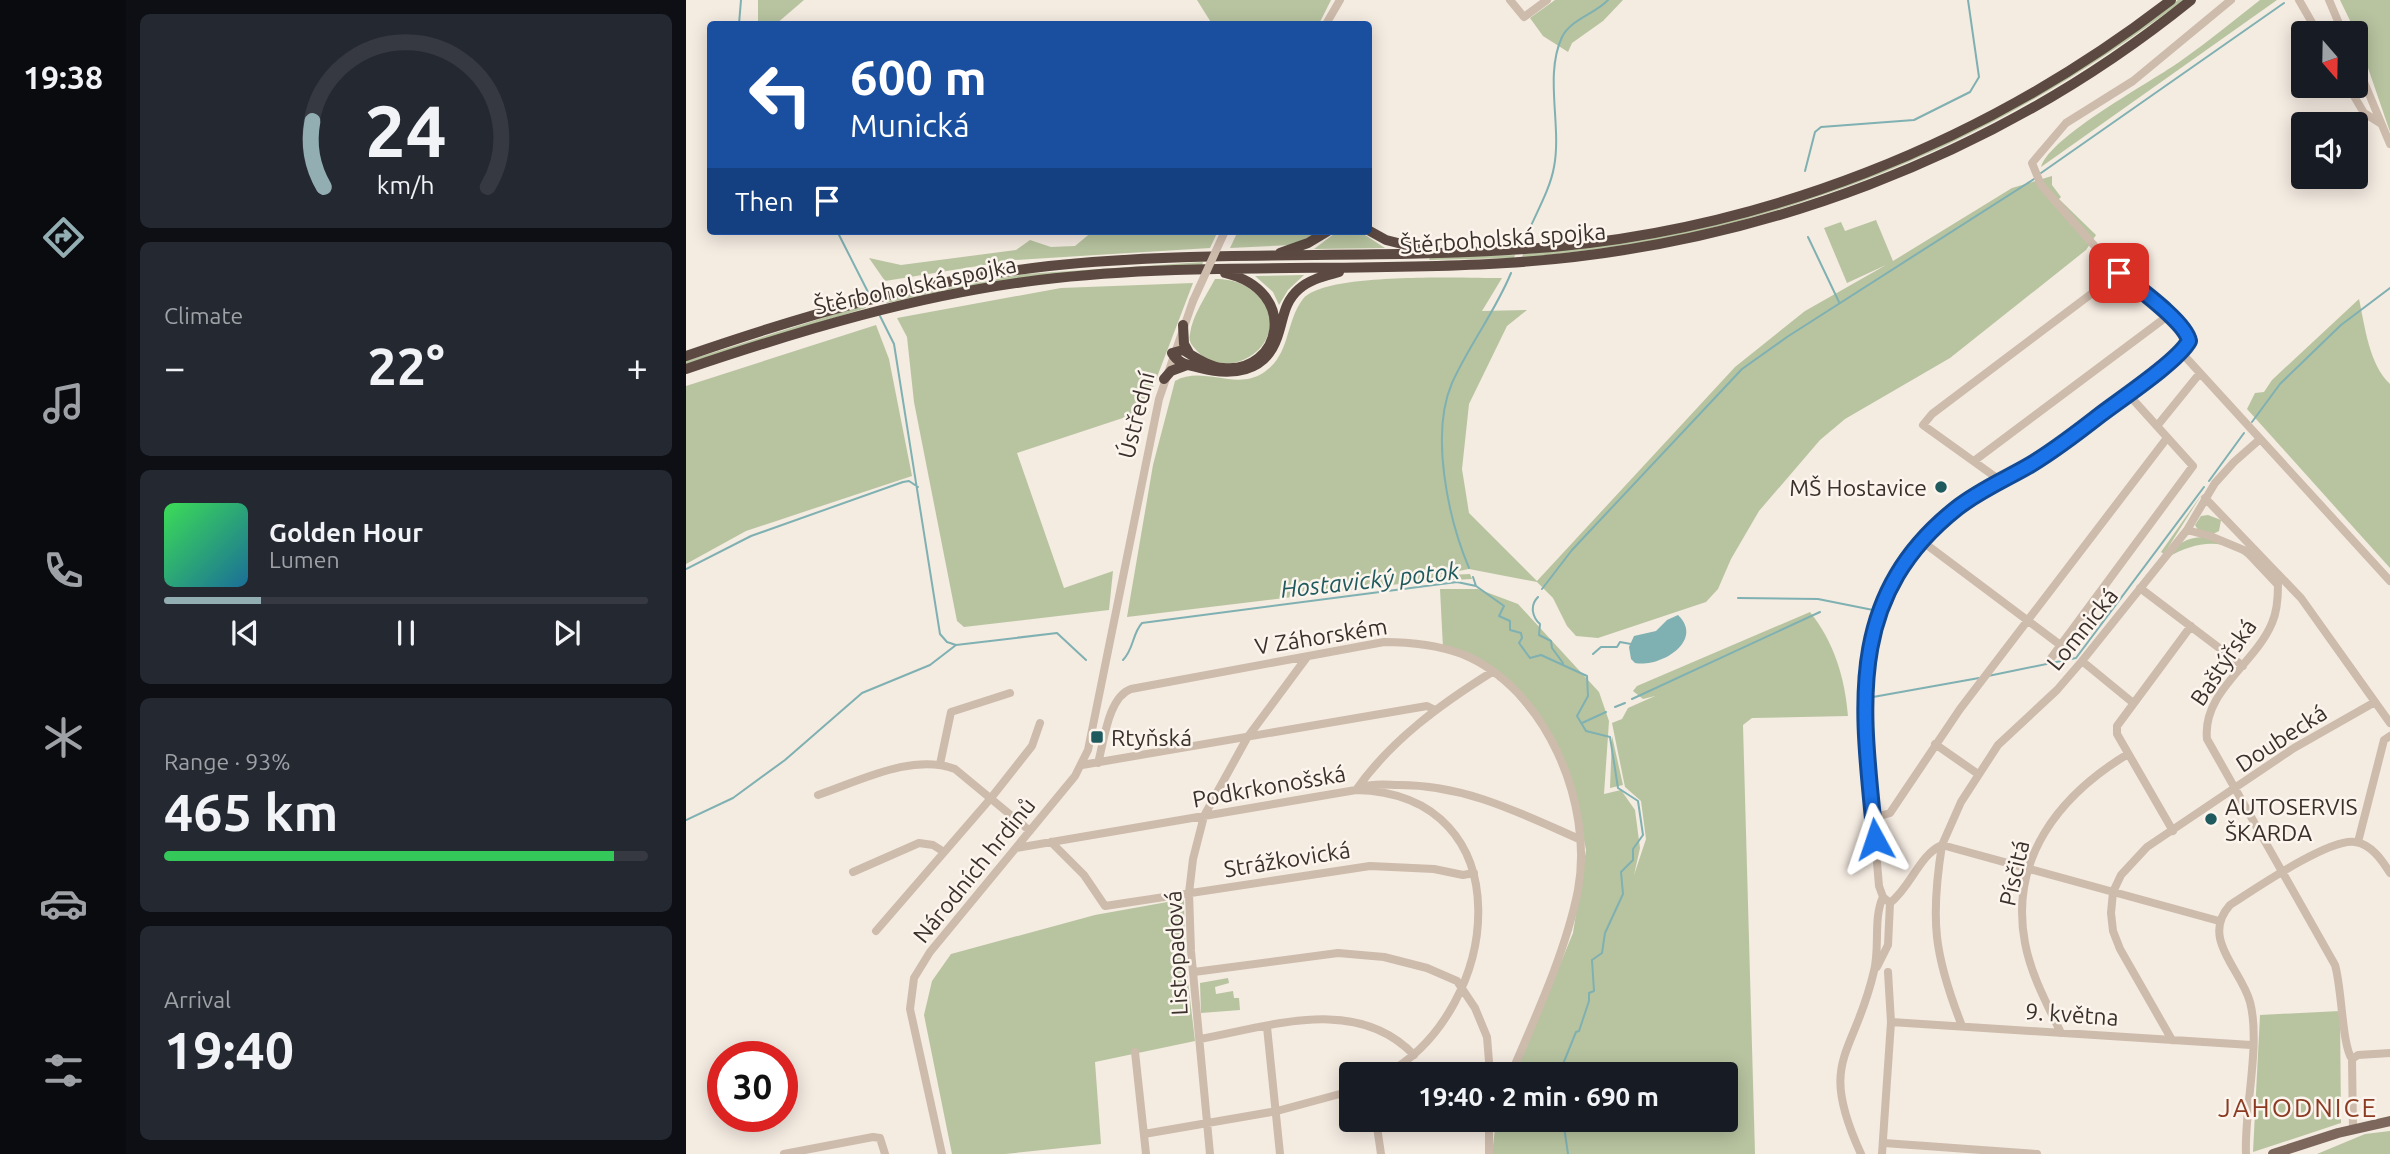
<!DOCTYPE html>
<html lang="en">
<head>
<meta charset="utf-8">
<style>
  body { margin:0; font-family:Ubuntu,sans-serif; background:#242831; color:#f1f3f6; height:100vh; display:flex; flex-direction:column; font-size:26px; white-space:nowrap }
  * { box-sizing:border-box; margin:0 }
  p { font-size:23px; color:#9ea1a6 }
  .icon { flex:none; width:38px; height:38px; fill:none; stroke:currentColor; stroke-width:2; stroke-linecap:round; stroke-linejoin:round }
  .map { position:relative; flex:1; overflow:hidden }
  .details { display:flex; flex-direction:column; gap:14px; padding:14px; background:#0d0f14; width:560px }
  .details>* { flex:none }
  .banner { position:absolute; left:21px; top:21px; width:665px; height:214px; border-radius:7px; box-shadow:0 4px 18px #0003; background:#1a4fa0; color:#fff; overflow:hidden }
  .needle { width:46px; rotate:160deg }
  .controls { position:absolute; left:1605px; top:21px; display:grid; gap:14px }
  .controls a { display:grid; place-items:center; width:77px; height:77px; border-radius:7px; background:#171b24; box-shadow:0 4px 18px #0003; font-size:35px }
  .speed { position:absolute; left:21px; top:1041px; display:flex; gap:14px; font-size:35px; font-weight:700; text-align:center }
  .speed>* { display:grid; place-content:center; width:91px; height:91px; border-radius:50%; background:#171b24; box-shadow:0 4px 18px #0003; line-height:1 }
  .speed .limit { border:10px solid #d22; background:#fff; color:#111 }
  .pin { position:absolute; display:grid; place-items:center; width:60px; height:60px; color:#fff; margin:-30px; border-radius:14px; box-shadow:0 4px 10px #0006 }
  .me { position:absolute; width:77px; margin:-38px; rotate:355deg; stroke-linejoin:round; filter:drop-shadow(0 0 5px #0008) }
  .turn { display:flex; align-items:center; gap:24px; height:147px; padding:0 28px; font-size:32px }
  .turn .icon { width:91px; height:91px; stroke-width:2.5 }
  .turn b { display:block; font-size:49px; line-height:60px }
  .then { display:flex; align-items:center; height:66px; padding:0 28px; background:#0003; gap:14px; font-size:26px }
  .big { font-size:52px; font-weight:600; line-height:1.1 }
  .details .card { flex:1; display:flex; flex-direction:column; justify-content:center; gap:10px; min-width:0; padding:0 24px; border-radius:10px; background:#242831 }
  .details .dial { align-items:center; gap:0 }
  .dial svg { height:182px; overflow:visible; fill:none; stroke:#363941; stroke-width:7; stroke-linecap:round; text-anchor:middle }
  .dial text { fill:#f1f3f6; stroke:none }
  .song { display:flex; align-items:center; gap:21px }
  .cover { width:84px; height:84px; border-radius:10px; background:linear-gradient(135deg,hsl(130 70% 55%),hsl(200 70% 35%)) }
  .played { height:7px; border-radius:4px; background:linear-gradient(90deg,#92aeb2 20%,#363941 20%) }
  .keys { display:flex; justify-content:space-around; direction:ltr }
  .heat { display:flex; justify-content:space-between; align-items:center; font-size:38px; direction:ltr }
  .charge { height:10px; border-radius:5px; background:linear-gradient(90deg,#34c759 93%,#363941 0) }
  .trip { position:absolute; left:653px; top:1062px; width:399px; height:70px; border-radius:7px; background:#171b24; box-shadow:0 4px 18px #0003; font-weight:600; line-height:70px; text-align:center }
  main { display:flex; flex:1; min-height:0 }
  .dock { display:flex; flex-direction:column; width:126px; justify-content:space-around; align-items:center; background:#090b0e; color:#9ea1a6 }
  .dock .icon { width:49px; height:49px }
  .dock .current { color:#92aeb2 }
  .dock b { font-size:32px; color:#f1f3f6 }
  .map>svg:first-child { display:block }
</style>
</head>
<body>
<main>
<nav class="dock">
<b>19:38</b>
<svg class="icon current" aria-label="directions" viewBox="0 0 24 24"><path d="M12 3l9 9-9 9-9-9zM9 14v-3h6M13 9l2 2-2 2"/></svg>
<svg class="icon" aria-label="music" viewBox="0 0 24 24"><path d="M9 18V5l10-2v13"/><circle cx="6" cy="18" r="3"/><circle cx="16" cy="16" r="3"/></svg>
<svg class="icon" aria-label="phone" viewBox="0 0 24 24"><path d="M5 4h4l2 5-3 2q2 4 5 5l2-3 5 2v4C11 20 4 13 5 4z"/></svg>
<svg class="icon" aria-label="climate" viewBox="0 0 24 24"><path d="M12 3v18M4 7l16 10M4 17L20 7"/></svg>
<svg class="icon" aria-label="car" viewBox="0 0 24 24"><path d="M5 17H2v-5l4-1 3-4h7l3 4 3 1v5h-3M9 17h6M6 11h13"/><circle cx="7" cy="17" r="2"/><circle cx="17" cy="17" r="2"/></svg>
<svg class="icon" aria-label="filters" viewBox="0 0 24 24"><path d="M4 7h16M4 17h16"/><circle cx="9" cy="7" r="2"/><circle cx="15" cy="17" r="2"/></svg>
</nav>
<section class="details">
<div class="card dial"><svg viewBox="0 0 100 80">
<path d="M14 69A42 42 0 1 1 86 69"/>
<path d="M14 69A42 42 0 0 1 9 40" stroke="#92aeb2"/>
<text x="50" y="56" font-size="32" font-weight="700">24</text>
<text x="50" y="72" font-size="11">km/h</text>
</svg></div>
<div class="card"><p>Climate</p>
<div class="heat"><a>−</a><b class="big">22°</b><a>+</a></div>
</div>
<div class="card">
<div class="song"><i class="cover"></i><div><b>Golden Hour</b><p>Lumen</p></div></div>
<div class="played"></div>
<div class="keys"><svg class="icon" aria-label="previous" viewBox="0 0 24 24"><path d="M18 5L8 12l10 7zM5 5v14"/></svg><svg class="icon" aria-label="pause" viewBox="0 0 24 24"><path d="M8 5v14M16 5v14"/></svg><svg class="icon" aria-label="next" viewBox="0 0 24 24"><path d="M6 5l10 7-10 7zM19 5v14"/></svg></div>
</div>
<div class="card"><p>Range · 93%</p><b class="big">465 km</b><div class="charge"></div></div>
<div class="card"><p>Arrival</p><b class="big">19:40</b></div>
</section>
<div class="map">
<svg width="1704" height="1154" viewBox="0 0 1704 1154">
  <rect width="100%" height="100%" fill="#f4ebe1"/>
  <!-- green -->
  <path fill="#b8c4a0" d="M72,0H118L90,24H72Z
    M511,0H645L633,24H526Z
    M869,0H937L917,21L886,43L882,52L857,36L844,18Z
    M1492,0H1498C1344,114 1202,185 1014,231C956,245 896,251 836,258L837,254C1079,233 1300,147 1492,0Z
    M1574,0H1591L1355,167C1365,135 1466,82 1496,60C1523,41 1548,20 1574,0Z
    M1654,0H1704V132L1670,33Z
    M1366,176V185L1375,197L1373,199L1410,235L1400,250L1264,358L1159,419L1134,440L1073,511L1045,559L1032,589L1020,602L912,638L890,636L881,626L867,598L851,582L783,569L746,576L784,574L786,579L730,582L441,617L467,465L489,381C517,365 549,391 577,373C605,355 599,322 617,299C638,272 778,278 816,278L796,311L841,310L821,326L783,404L776,469L783,513L851,581L1049,367L1119,311L1200,265L1161,283L1138,228L1155,222L1159,231L1190,220L1207,261L1326,188Z
    M407,231H532L524,248L329,260L199,281L183,258L215,265L330,250L344,240L365,247L389,246Z
    M552,231H635L606,245L544,248Z
    M652,231H673L699,248L628,249Z
    M829,255L828,258L743,260L744,258Z
    M517,262L516,266L270,288L201,303L199,300L339,274Z
    M618,275L602,290L593,305L587,292L569,276Z
    M529,279C550,279 561,285 577,299C581,304 581,308 583,314C592,354 537,380 512,352C507,346 502,343 504,334C506,316 520,296 529,279Z
    M507,283L458,411L331,453L378,588L427,571L423,610L278,627L271,621L228,402L221,337L211,318L375,288Z
    M1673,299C1679,327 1683,364 1704,384V568L1561,409L1569,393L1578,392L1586,380Z
    M178,305L180,308L0,364V361Z
    M190,325L203,359L226,476L60,531L0,564V386Z
    M1516,494L1478,554L1475,552Z
    M1522,515L1535,520L1533,531L1527,534L1512,530L1509,525L1515,516Z
    M1517,537C1532,541 1558,548 1566,562C1540,536 1511,541 1482,557C1490,543 1501,538 1517,537Z
    M754,589H792L832,604L913,692L923,721L918,794L935,790L949,810L954,848L948,875L960,839L955,801L939,787L926,723L936,719L942,708L969,696L957,699L947,691L951,686L1124,612C1148,642 1159,678 1162,716L1066,718L1057,725L1069,1154H806L810,1120H1040V1074H829L887,933L900,850L889,797L871,746L808,670L757,648Z
    M926,736L937,785L924,788Z
    M498,899L499,957L509,1041L409,1062L415,1144L319,1154H266L238,1015L246,981L265,954L409,915Z
    M542,978L543,983L529,987L530,994L547,991L548,998H553L554,1010L515,1013L514,983Z
    M1654,1011L1655,1123L1567,1152L1574,1015Z
    M1704,1131V1154H1631L1679,1134Z"/>
  <!-- water -->
  <path fill="#7fb0b2" d="M992,615C1019,641 974,668 949,663L945,659L943,647L948,636L970,631L981,620Z"/>
  <g fill="none" stroke-linecap="round" stroke-linejoin="round">
    <!-- stream -->
    <path stroke="#7fb0b2" stroke-width="2" d="M53,24L55,0
      M1119,171L1129,132L1135,127L1228,120L1284,92L1293,77L1282,0
      M1355,173L1598,3
      M151,231L184,296
      M840,237C849,215 864,190 868,167C876,125 858,76 876,37C885,19 909,14 922,0
      M1122,237L1153,302
      M194,316L208,344L254,634L261,642L270,645L371,633L400,660
      M1566,422L1594,384L1655,325L1704,288
      M1523,481L1558,433
      M783,568C762,518 744,434 766,383C783,345 809,312 825,273
      M0,569L65,536L217,482L223,481L232,487
      M787,577L790,586
      M856,589L886,550L1056,369L1101,337L1348,179
      M852,597C843,606 847,618 854,624L853,635L865,641L866,648L877,663
      M1052,598L1132,599L1187,610
      M907,654L915,647H931L934,642L945,644
      M437,660C448,649 446,634 456,623L771,582L790,586L818,606L813,616L824,621V630L835,633L836,638L833,643L844,658L855,655L901,676L902,696L891,716L900,731L924,737L932,788L952,801L957,835L947,849V860L935,872L937,894L919,933L916,953L906,960L908,991L903,993V1001L893,1031L890,1032L873,1074
      M1302,676L1390,658L1518,487
      M946,699L1134,612
      M929,707L939,703
      M896,723L920,712
      M1193,807L1183,702L1187,697L1293,678
      M0,820L47,798L99,760L176,693L244,665L270,645
      M877,1120L882,1154"/>
    <!-- minor -->
    <path stroke="#cdbbac" stroke-width="8" d="M824,0L838,17L861,0
      M1613,0L1632,33
      M1643,0L1657,33
      M640,24L654,0
      M1670,63L1704,144
      M1662,86L1678,113L1694,123
      M1494,351L1704,581
      M1471,426L1514,373
      M1288,461L1483,315
      M1315,481L1237,425L1246,414L1433,273
      M1519,498L1615,598L1704,723
      M1501,530L1524,536L1560,551L1592,585C1592,598 1591,612 1586,623C1569,664 1516,692 1521,739L1649,965C1656,988 1656,1046 1666,1059L1667,1129
      M1237,542L1373,644
      M1454,588L1557,666
      M1363,661L1507,466L1442,394
      M1396,661L1446,702
      M1249,744L1292,774
      M412,763C418,742 422,697 445,689L698,642C724,642 751,645 776,654C860,688 908,804 892,890C880,951 849,1018 825,1074
      M254,764L265,712L324,693
      M396,765L741,706L749,710
      M676,787C688,783 701,785 713,785C780,785 834,813 893,839
      M670,790C705,740 755,704 806,672
      M132,795C174,781 226,753 269,769L344,831
      M1187,818L1204,813L1274,709L1481,438
      M1487,831L1431,734V726L1505,626
      M365,842L398,875L419,906L684,866L748,869L777,875L788,873
      M1672,842L1698,740L1704,736
      M330,848L670,790C839,794 817,1009 700,1074
      M167,872L233,843L247,845L258,852
      M1204,903L1197,897L1193,886L1177,695L1187,635L1203,590L1226,554L1273,507L1379,442L1503,341L1502,335L1483,315L1433,273L1405,242L1355,185L1346,163L1380,123L1447,81L1545,0
      M1204,903C1225,887 1233,855 1256,845L1275,802L1312,745L1371,690L1396,661L1501,530L1529,483L1548,462L1573,440
      M190,931L305,798L346,746L354,723
      M1191,967L1202,945L1204,903
      M508,972L652,953L698,957L741,968L771,981L789,1008L801,1037L804,1074
      M1205,1022L1565,1045
      M1276,1026C1248,955 1244,920 1256,845L1533,921
      M581,1027L594,1154
      M1375,1033C1361,1004 1345,975 1339,943C1323,858 1374,795 1442,754
      M514,1039C585,1026 671,995 728,1055
      M1486,1040L1434,949L1427,931L1425,913L1427,892L1435,875L1461,847L1608,748L1689,702
      M449,1052L460,1154
      M1666,1059L1672,1055L1704,1053
      M690,1120L695,1154
      M458,1134L591,1111L665,1091
      M1198,1143L1351,1154
      M98,1154L187,1137L194,1138L199,1154
      M256,1154L224,1009L228,978L244,952L389,776L402,750L473,399L507,301
      M524,1154L505,951L503,893L507,859L518,816L561,738L621,657
      M803,1154V1120
      M1175,1154C1131,1058 1168,1058 1188,971C1194,948 1187,918 1197,897
      M1196,1154L1205,1022L1202,972
      M1560,1154C1558,1109 1575,1044 1564,1002C1555,969 1514,938 1544,905C1569,889 1643,838 1669,842C1685,844 1696,860 1704,873"/>
    <!-- major -->
    <path stroke="#7d675c" stroke-width="10" d="M1587,1154L1652,1133L1704,1121"/>
    <!-- highway -->
    <path stroke="#5c4a42" stroke-width="10" d="M682,230L700,240L736,249
      M594,253L622,243L642,231
      M539,273C615,291 595,374 537,368C523,367 509,357 497,350L486,353C492,364 503,365 514,368C545,376 579,373 591,338C598,319 597,303 613,289C624,279 639,276 653,272
      M497,325L498,344L503,353
      M0,356C119,315 238,280 363,266C521,249 680,260 839,249C1073,234 1300,143 1485,0
      M0,369C116,330 231,295 353,280C508,261 665,273 820,263C1068,248 1311,157 1505,0
      M478,379L485,371L501,365"/>
    <!-- minor-bridge -->
    <path stroke="#cdbbac" stroke-width="8" d="M507,301L539,231"/>
  </g>
  <g fill="none" stroke-linecap="round" stroke-linejoin="round">
    <defs>
      <path id="route" d="M1189,839C1177,712 1156,599 1271,508C1294,490 1320,479 1344,465C1369,450 1391,433 1414,415C1435,399 1492,361 1503,341C1500,322 1449,286 1433,273"/>
    </defs>
    <!-- route casing -->
    <use href="#route" stroke="#114b97" stroke-width="18"/>
    <!-- route -->
    <use href="#route" stroke="#1a73e8" stroke-width="12"/>
  </g>
  <!-- markers -->
  <g fill="#1f5a5e" stroke="#fbf5ee" stroke-width="2.5">
    <circle cx="1255" cy="487" r="7"/>
    <rect x="404" y="730" width="14" height="14" rx="3.5"/>
    <circle cx="1525" cy="819" r="7"/>
  </g>
  <g text-anchor="middle" dominant-baseline="central" stroke-width="5" stroke-linejoin="round" paint-order="stroke">
    <!-- street labels -->
    <g font-size="23" fill="#3b302b" stroke="#fbf5ee">
      <text transform="translate(817 238) rotate(-4)">Štěrboholská spojka</text>
      <text transform="translate(229 285) rotate(-12)">Štěrboholská spojka</text>
      <text transform="translate(450 415) rotate(-76)">Ústřední</text>
      <text transform="translate(1396 629) rotate(-51)">Lomnická</text>
      <text transform="translate(635 636) rotate(-9)">V Záhorském</text>
      <text transform="translate(1537 662) rotate(-56)">Baštýřská</text>
      <text transform="translate(1595 738) rotate(-33)">Doubecká</text>
      <text transform="translate(583 786) rotate(-10)">Podkrkonošská</text>
      <text transform="translate(601 859) rotate(-9)">Strážkovická</text>
      <text transform="translate(288 870) rotate(-51)">Národních hrdinů</text>
      <text transform="translate(1328 873) rotate(-77)">Písčitá</text>
      <text transform="translate(490 953) rotate(-93)">Listopadová</text>
      <text transform="translate(1386 1014) rotate(4)">9. května</text>
    </g>
    <!-- poi labels -->
    <g font-size="23" fill="#3b302b" stroke="#fbf5ee" text-anchor="start">
      <text x="1241" y="487" text-anchor="end">MŠ Hostavice</text>
      <text x="425" y="737">Rtyňská</text>
      <text x="1539" y="806">AUTOSERVIS<tspan x="1539" dy="26">ŠKARDA</tspan></text>
    </g>
    <!-- water labels -->
    <g font-size="24" font-style="italic" fill="#1f5a5e" stroke="#fbf5ee">
      <text transform="translate(684 580) rotate(-6)">Hostavický potok</text>
    </g>
    <!-- quarter labels -->
    <g font-size="26" letter-spacing="2" fill="#8c3b22" stroke="#fbf5ee">
      <text x="1612" y="1107">JAHODNICE</text>
    </g>
  </g>
</svg>
<div class="controls">
<a><svg class="needle" viewBox="-14 -14 28 28"><path d="M0-13l5 13h-10z" fill="#e53935"/><path d="M0 13l5-13h-10z" fill="#9ea1a6"/></svg></a>
<a><svg class="icon" aria-label="sound" viewBox="0 0 24 24"><path d="M4 9h4l5-4v14l-5-4H4zM17 9q2 3 0 6"/></svg></a>
</div>
<div class="speed"><div class="limit">30</div></div>
<div class="pin" style="left:1433px;top:273px;background:#d93025"><svg class="icon" aria-label="arrive" viewBox="0 0 24 24"><path d="M6 21V4h12l-3 4 3 4H6"/></svg></div>
<svg class="me" style="left:1189px;top:839px" viewBox="-20 -20 40 40"><path d="M0-17L14 15 0 8-14 15z" fill="#1a73e8" stroke="#fff" stroke-width="4"/></svg>
<div class="trip">19:40 · 2 min · 690 m</div>
<div class="banner">
<div class="turn"><svg class="icon" aria-label="left" viewBox="0 0 24 24"><path d="M17 20v-9H6M10 6l-5 5 5 5"/></svg><div><b>600 m</b>Munická</div></div>
<div class="then">Then<svg class="icon" aria-label="arrive" viewBox="0 0 24 24"><path d="M6 21V4h12l-3 4 3 4H6"/></svg></div>
</div>
</div>
</main>
</body>
</html>
